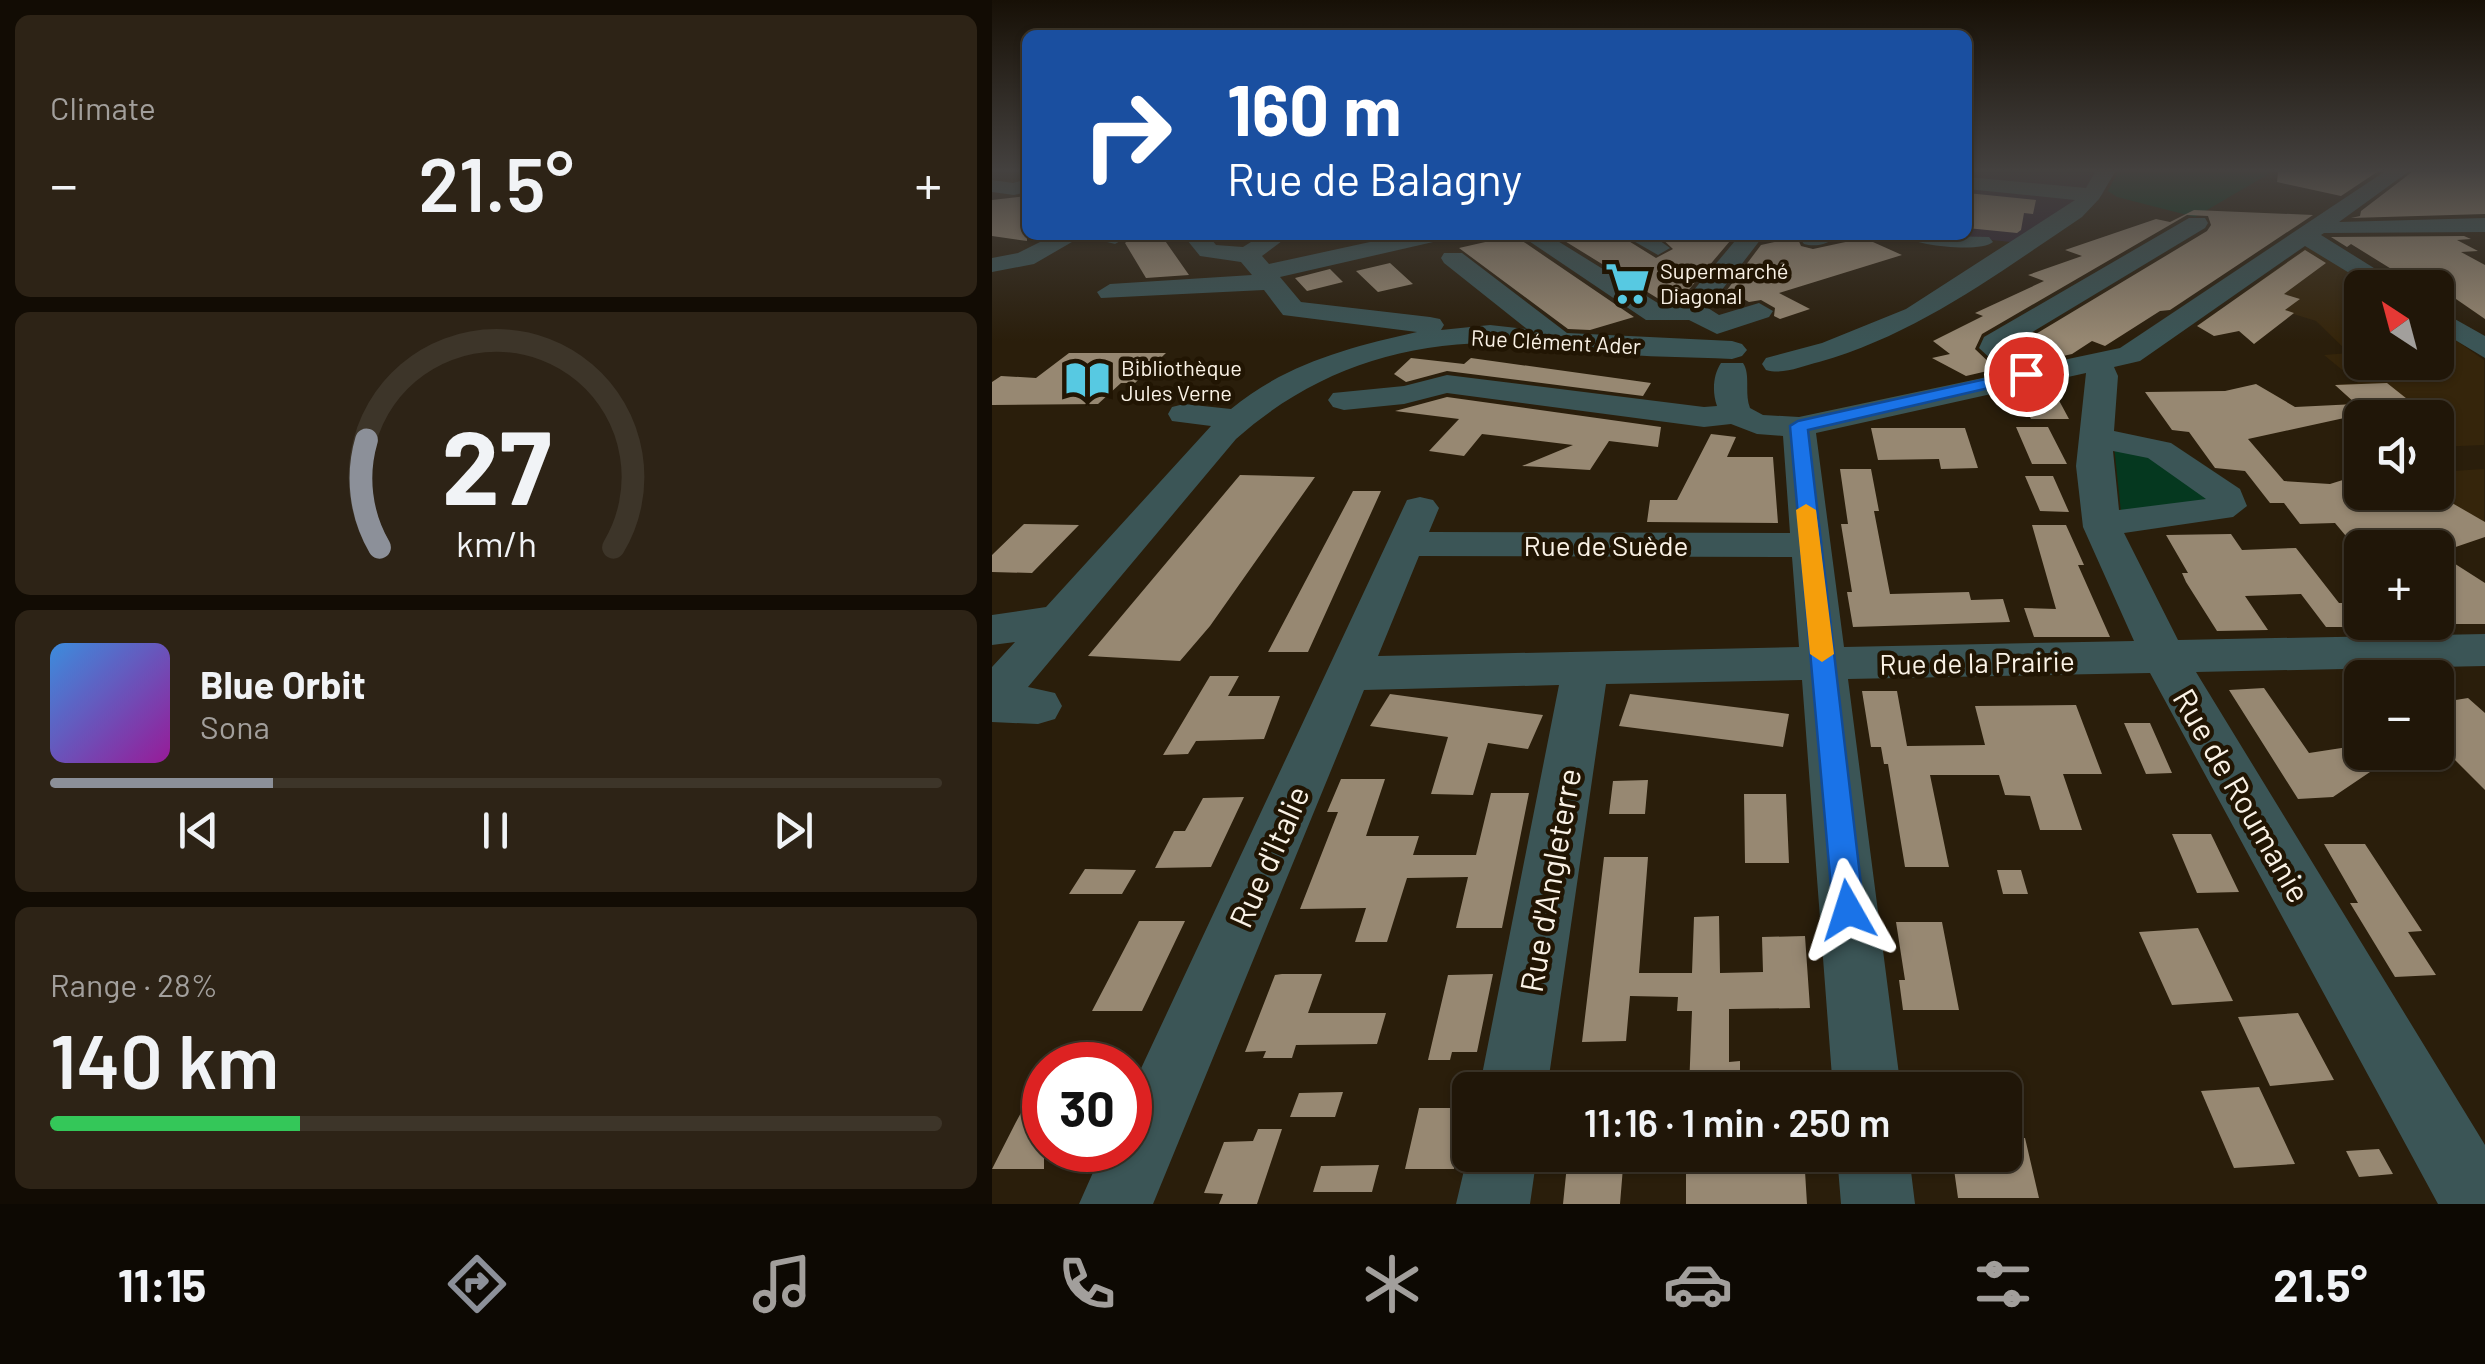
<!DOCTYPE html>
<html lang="en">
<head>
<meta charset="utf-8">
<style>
  body { margin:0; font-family:Barlow,sans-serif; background:#2d2316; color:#f1f3f6; height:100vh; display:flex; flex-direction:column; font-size:38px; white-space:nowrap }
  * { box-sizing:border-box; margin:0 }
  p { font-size:32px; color:#a29f9c }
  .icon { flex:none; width:55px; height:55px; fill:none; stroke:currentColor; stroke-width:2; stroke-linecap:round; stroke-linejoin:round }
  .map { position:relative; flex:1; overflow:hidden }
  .details { display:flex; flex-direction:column; gap:15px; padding:15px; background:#120c04; width:992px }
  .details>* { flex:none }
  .banner { position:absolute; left:30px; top:30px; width:950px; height:210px; border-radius:15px; box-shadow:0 2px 8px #0004,0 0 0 2px #3d3529; background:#1a4fa0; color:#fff; overflow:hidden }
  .needle { width:65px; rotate:324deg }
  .buttons { position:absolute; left:1352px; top:270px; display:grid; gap:20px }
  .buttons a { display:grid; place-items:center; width:110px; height:110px; border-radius:15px; background:#201608; box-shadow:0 2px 8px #0004,0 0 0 2px #3d3529; font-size:50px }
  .speed { position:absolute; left:30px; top:1042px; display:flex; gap:20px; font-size:50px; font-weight:700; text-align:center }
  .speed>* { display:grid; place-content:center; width:130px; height:130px; border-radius:50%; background:#201608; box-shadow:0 2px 8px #0004,0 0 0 2px #3d3529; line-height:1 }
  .speed .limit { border:15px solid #d22; background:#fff; color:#111 }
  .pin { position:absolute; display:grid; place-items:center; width:85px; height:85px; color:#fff; margin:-42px; border:5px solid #fff; border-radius:50%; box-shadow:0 2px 10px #0007 }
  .me { position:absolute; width:110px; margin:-55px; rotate:354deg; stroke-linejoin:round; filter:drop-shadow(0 0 8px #0008) }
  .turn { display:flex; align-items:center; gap:35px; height:210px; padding:0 40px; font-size:45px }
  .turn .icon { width:130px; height:130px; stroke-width:2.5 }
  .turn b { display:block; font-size:70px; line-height:85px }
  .big { font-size:75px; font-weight:600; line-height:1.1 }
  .details .card { flex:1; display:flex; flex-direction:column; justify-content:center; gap:15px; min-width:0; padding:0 35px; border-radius:15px; background:#2d2316 }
  .details .dial { align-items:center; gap:0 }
  .dial svg { height:260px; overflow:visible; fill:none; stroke:#3d3529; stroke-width:7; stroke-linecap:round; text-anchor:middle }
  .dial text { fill:#f1f3f6; stroke:none }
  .song { display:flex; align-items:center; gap:30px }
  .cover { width:120px; height:120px; border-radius:15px; background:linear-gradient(135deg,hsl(210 70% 55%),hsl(300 70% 35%)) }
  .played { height:10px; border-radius:5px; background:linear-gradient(90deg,#8c9099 25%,#3d3529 25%) }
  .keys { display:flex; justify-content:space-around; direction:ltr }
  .heat { display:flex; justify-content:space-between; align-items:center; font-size:55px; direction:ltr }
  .charge { height:15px; border-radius:8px; background:linear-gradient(90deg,#34c759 28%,#3d3529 0) }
  .trip { position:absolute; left:460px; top:1072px; width:570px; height:100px; border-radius:15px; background:#201608; box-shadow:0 2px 8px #0004,0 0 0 2px #3d3529; font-weight:600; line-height:100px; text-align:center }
  .tab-bar { display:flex; height:160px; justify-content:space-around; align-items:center; background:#0d0903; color:#a29f9c }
  .tab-bar .icon { width:70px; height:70px }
  .tab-bar .current { color:#8c9099 }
  .tab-bar b { font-size:45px; color:#f1f3f6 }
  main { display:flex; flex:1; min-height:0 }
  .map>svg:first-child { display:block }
</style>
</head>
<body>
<main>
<section class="details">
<div class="card"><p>Climate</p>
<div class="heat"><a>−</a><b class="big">21.5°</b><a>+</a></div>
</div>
<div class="card dial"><svg viewBox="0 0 100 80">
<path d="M14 69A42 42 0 1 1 86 69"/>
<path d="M14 69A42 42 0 0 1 10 36" stroke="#8c9099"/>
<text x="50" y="56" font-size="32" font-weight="700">27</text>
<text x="50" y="72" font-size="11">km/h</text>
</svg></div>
<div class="card">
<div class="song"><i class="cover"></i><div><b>Blue Orbit</b><p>Sona</p></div></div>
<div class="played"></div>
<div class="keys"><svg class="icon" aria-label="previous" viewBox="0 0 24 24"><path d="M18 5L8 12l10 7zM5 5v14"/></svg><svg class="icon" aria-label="pause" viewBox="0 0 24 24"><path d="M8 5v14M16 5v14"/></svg><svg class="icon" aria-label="next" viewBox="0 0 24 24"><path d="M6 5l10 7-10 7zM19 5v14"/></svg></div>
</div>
<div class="card"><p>Range · 28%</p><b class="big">140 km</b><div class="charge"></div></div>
</section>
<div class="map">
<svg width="1493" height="1204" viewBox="0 0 1493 1204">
  <rect width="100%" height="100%" fill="#2a1e0b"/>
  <!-- built -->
  <path fill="#35250b" d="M1315,247L1386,287L1370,288V362H1445V327L1492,360V445L1445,447V418L1370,420L1351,404L1363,403L1343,385L1366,383L1332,355L1357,353L1324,321L1246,297Z
    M1492,469V522L1441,493L1445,492V472Z"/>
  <!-- industrial -->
  <path fill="#2e2331" d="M975,172H1121L1110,195L1046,245L953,235H975Z"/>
  <!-- green -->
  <path fill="#05381f" d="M1126,172H1280L1203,217L1125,197L1116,191Z
    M1122,446L1149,450L1223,498L1129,512Z"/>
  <!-- building -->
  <path fill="#978872" d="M1286,172H1385L1349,196L1285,182Z
    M1420,172H1493V214L1359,218L1368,216L1369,211Z
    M975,193L1044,200L1041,214L1032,213L1029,230L1025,233L975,228Z
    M35,196V241L0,236V200Z
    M1202,210L1321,215L1178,310L1168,311L1113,346L1100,341L1080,354L1044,362L1024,346L1215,231L1219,225L1216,216L1195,215L990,334L983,349L1004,369L974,376L940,358L958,354L941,341L991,316L983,313L1052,281L1036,275L1090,256L1073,250L1164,219L1178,222Z
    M142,235H169L197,275L154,278L133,243Z
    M524,235L526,238L642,317L598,330L576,329L467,248Z
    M563,235H627L664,258L681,249L666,235H725L738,241L688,300L670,301Z
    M1472,236L1479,239L1465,240L1486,251L1469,252L1493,265V319L1464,299L1445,292V288H1430L1359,244L1355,247L1339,237Z
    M805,237L809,246L821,249L872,238L910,255L787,293L818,309L788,319L782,316L783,308L769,300L757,302L735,290L769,245Z
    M1313,250L1334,263L1292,294L1308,299L1293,310L1302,313L1262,344L1247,331L1222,336L1205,326Z
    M398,263L421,284L386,292L364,271Z
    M338,269L351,282L315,291L303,278Z
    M77,353H174L143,383H129L106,404L0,405V382L9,376L44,378Z
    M419,358L472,364L479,358L659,383L651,396L455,371L414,382L402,374Z
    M1395,383L1439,418H1381L1365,404L1366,415L1256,439L1292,481L1338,484L1370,474V492H1441L1493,522V537L1446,553L1493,583V624H1445V548H1364L1343,523L1308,524L1292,503H1278L1253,471L1223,468L1197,432L1180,430L1153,392L1233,391L1264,384L1303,407L1364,404L1343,385Z
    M1063,393L1077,419H1039L1029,400Z
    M455,397L669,427L666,447L617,441L598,470L530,466L581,445L490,434L472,456L437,451L467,419L403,411Z
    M1024,427H1056L1075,464H1040Z
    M879,428H973L986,468L949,469L947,459L886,460Z
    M719,434L744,437L735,457H781L786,523L655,522L658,500H685Z
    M848,469H879L887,511H882L898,594L977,592L979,600L1011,599L1018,622L861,627L855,592H860L849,524H856Z
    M248,475L323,477L218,626L188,661L96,656Z
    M1033,476H1061L1077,512L1048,511Z
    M361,491H389L316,652H276Z
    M32,524L87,525L40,573L0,572V555Z
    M1040,525H1074L1092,565H1086L1118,637H1042L1032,608L1064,609Z
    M1239,534L1250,550L1304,548L1347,603H1370V627H1334L1309,594L1253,596L1276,630L1225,631L1194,582L1190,573H1196L1174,535Z
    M218,676H247L236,696H288L272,739L204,741L196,754L171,755Z
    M1272,688L1317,753L1356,747L1378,772L1341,797L1306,799L1237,690Z
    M870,691H905L915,746L993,745L983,706L1084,705L1110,774H1071L1090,830H1048L1038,796L1013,795L1007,775H938L957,867H913L896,764H892L889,747H879Z
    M398,694L551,715L536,749L496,743L481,795L439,794L456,737L378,726Z
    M638,694L797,714L791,747L627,726Z
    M1476,698L1493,713V790L1445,742V703Z
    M1132,723H1158L1180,773L1154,774Z
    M349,779H393L374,836H427L421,855H484L499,793H537L510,928H464L476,877L415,878L395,942H363L374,908L308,909L346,812H335Z
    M656,780L653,814H617L621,781Z
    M752,794H794L797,863H753Z
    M252,797L219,867L163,868L182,831H193L211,798Z
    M1180,834H1219L1247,892L1205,893Z
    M1332,844H1373L1430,931L1416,932L1444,975L1403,977L1358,903H1366Z
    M612,857H656L647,973H700L702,917L727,916L728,973L771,972L770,937L813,936L818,1008L737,1009V1062L748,1061V1088L697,1089L700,1011H685L686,997L638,996L634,1041L590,1042Z
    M93,869L144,870L130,894H77Z
    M1005,870H1029L1036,894H1011Z
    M147,921H193L150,1011H100Z
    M904,922H950L967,1010H911L907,980H913Z
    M1206,928L1241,1001L1180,1005L1147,932Z
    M290,974H330L316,1013H394L385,1044L304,1045L300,1058H271L274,1051L253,1052L283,975Z
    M501,974L485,1052H460L458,1060H436L456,975Z
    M1306,1013L1342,1080L1278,1086L1246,1017Z
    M52,1070V1169H0L24,1122Z
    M1267,1087L1303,1164L1242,1168L1209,1091Z
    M351,1092L343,1117H298L307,1093Z
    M427,1108H474L462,1169H413Z
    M266,1129H290L265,1204H227L231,1194L212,1193L232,1142L261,1141Z
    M1012,1138H1033L1047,1198H966L960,1155H1012Z
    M1387,1149L1401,1174L1367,1177L1354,1151Z
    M576,1155H632L628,1204H571Z
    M756,1155H812L815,1204H694V1165L757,1164Z
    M387,1165L380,1192H321L329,1166Z"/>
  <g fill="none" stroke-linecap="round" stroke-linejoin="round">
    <!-- minor -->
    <path fill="#3b5556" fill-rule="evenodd" d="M1103,172H1123L1107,199L1090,217C1006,273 926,334 827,362C810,366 792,375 774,370L770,364L774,358L830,343L914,309L1083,200L975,189V177L1094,188Z
      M1392,172H1416L1347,222L1493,218V232L1332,233L1329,235L1414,288H1382L1313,246L1148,361L1122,367L1126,376L1122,431L1179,443L1248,489L1255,506L1241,517L1132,533L1186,640L1493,634V666L1204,672L1493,1145V1204H1446L1158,673L856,679L909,1090H841L810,680L614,684L555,1090H487L567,685L372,690L161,1204H87L111,1150H138V1092L415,500L428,497L441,500L447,508L437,532L798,533L791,436L765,434L739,424L712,427L455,393L412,404L352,410L341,407L336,400L341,393L412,386L455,375L712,407L725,406C720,392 721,375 729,363H751C759,375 752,393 758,408L771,415L807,417L1014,373L987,348L992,337L1197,218H1213L1216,223L1213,228L1017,346L1043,366L1128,348ZM1094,373L1084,466L1091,527L1142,641L852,647L824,433ZM1121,451L1156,458L1214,499L1127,510ZM427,556L800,557L807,647L386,656Z
      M35,179V192L22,195L0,192V180L21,183Z
      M62,235H92L42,264L0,272V258L26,253Z
      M113,235H139L123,244L115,242Z
      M191,235H216L224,245L251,247L270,235H298L270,256L277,264L410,235H454L450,240L288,277L309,302L438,317L448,319L452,325L449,330L498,325L535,329L452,263L449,258L452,253H470L575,333L740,341L750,344L755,350L750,356L740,359C697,357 653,357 610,353C572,350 533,342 495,343C399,345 316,375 244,439L36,687L63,693L70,706L63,719L46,724L0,722V667L23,642L0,645V615L54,607L219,426L180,421L176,414L180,407L192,404L239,409C293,364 358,347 425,332L291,315L272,290L109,298L105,292L118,284L260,275L249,262L208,256Z
      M528,235H556L669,305L690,304L748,235H772L716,308L727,315L767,303L781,311L777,317L725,334L697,320H654Z
      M631,235H660L678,248L666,255Z
      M811,235H845C838,245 822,247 812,244L808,239Z
      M909,235L997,237L1001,242C989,253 922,246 909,235Z
      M1445,309L1493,336V358L1445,329Z
      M478,1145V1155H545L538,1204H464Z
      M845,1155H917L923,1204H849Z"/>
  </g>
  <!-- sky -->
  <linearGradient id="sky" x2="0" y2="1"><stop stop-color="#171006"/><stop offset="0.5" stop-color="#44413f"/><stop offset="1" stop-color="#44413f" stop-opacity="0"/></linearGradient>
  <rect width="1493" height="341" fill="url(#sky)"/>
  <!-- route -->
  <path fill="#1a73e8" stroke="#114b97" stroke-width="2.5" d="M1034,370L1040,371V378L816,430L872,910L867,921L856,925L845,921L841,910L798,426L806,421Z"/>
  <!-- slow -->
  <path fill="#f59e0b" d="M814,504L824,510L842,654L830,662L818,654L804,510Z"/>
  <!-- icons -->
  <defs>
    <symbol id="supermarket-bare" viewBox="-9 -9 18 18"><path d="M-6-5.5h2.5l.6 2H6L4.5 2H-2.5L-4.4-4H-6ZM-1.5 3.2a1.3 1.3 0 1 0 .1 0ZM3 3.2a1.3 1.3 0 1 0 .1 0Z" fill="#57c9e2" stroke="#211503" stroke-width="2.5" paint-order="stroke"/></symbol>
    <symbol id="library-bare" viewBox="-9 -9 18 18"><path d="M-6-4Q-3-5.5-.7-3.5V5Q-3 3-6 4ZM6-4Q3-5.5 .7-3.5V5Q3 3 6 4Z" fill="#57c9e2" stroke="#211503" stroke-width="2.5" paint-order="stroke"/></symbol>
  </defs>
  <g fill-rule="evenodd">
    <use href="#supermarket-bare" x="604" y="252" width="63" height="63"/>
    <use href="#library-bare" x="64" y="348" width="63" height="63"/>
  </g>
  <g text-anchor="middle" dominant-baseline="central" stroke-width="9" stroke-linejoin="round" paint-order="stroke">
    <!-- far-poi labels -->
    <g font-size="22" fill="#faf2e6" stroke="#211503" text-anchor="start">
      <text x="668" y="270">Supermarché<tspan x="668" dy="25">Diagonal</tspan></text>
      <text x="129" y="367">Bibliothèque<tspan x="129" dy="25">Jules Verne</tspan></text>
    </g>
    <!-- far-street labels -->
    <g font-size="22" fill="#faf2e6" stroke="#211503">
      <text transform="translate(564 341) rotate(3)">Rue Clément Ader</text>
    </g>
    <!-- street labels -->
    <g font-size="28" fill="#faf2e6" stroke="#211503">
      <text x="614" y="545">Rue de Suède</text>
      <text transform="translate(985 662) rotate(-1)">Rue de la Prairie</text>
    </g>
    <!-- near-street labels -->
    <g font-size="32" fill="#faf2e6" stroke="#211503">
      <text transform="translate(1251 795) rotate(60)">Rue de Roumanie</text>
      <text transform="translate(276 856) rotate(-66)">Rue d'Italie</text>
      <text transform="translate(557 880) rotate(-80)">Rue d'Angleterre</text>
    </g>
  </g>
</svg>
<div class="buttons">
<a><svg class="needle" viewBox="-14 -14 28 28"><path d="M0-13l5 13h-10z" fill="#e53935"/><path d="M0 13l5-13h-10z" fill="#a29f9c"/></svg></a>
<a><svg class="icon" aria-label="sound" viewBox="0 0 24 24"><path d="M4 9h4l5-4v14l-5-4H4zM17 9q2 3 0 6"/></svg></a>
<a>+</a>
<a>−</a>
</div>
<div class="speed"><div class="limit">30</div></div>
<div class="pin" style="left:1034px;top:374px;background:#d93025"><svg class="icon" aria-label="arrive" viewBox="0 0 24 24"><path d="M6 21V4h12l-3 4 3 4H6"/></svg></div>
<svg class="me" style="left:856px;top:910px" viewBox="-20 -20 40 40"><path d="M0-17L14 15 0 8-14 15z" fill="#1a73e8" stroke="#fff" stroke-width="4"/></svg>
<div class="trip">11:16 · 1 min · 250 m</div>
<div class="banner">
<div class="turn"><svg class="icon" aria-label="right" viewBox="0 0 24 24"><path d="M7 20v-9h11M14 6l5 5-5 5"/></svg><div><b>160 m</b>Rue de Balagny</div></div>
</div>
</div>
</main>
<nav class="tab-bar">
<b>11:15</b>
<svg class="icon current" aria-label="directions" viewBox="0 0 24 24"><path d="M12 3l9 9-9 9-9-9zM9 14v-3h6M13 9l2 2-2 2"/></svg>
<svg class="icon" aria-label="music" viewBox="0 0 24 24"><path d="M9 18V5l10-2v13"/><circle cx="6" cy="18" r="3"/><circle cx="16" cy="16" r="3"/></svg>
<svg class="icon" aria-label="phone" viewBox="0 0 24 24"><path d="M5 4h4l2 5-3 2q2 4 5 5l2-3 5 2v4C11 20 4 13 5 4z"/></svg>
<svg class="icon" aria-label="climate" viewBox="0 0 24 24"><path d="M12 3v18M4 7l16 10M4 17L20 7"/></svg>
<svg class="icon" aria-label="car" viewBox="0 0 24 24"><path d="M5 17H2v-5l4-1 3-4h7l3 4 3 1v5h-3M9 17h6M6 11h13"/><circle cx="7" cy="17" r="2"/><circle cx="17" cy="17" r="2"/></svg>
<svg class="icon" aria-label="filters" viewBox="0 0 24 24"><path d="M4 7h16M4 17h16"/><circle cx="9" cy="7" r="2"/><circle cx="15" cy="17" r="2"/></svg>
<b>21.5°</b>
</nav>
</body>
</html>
